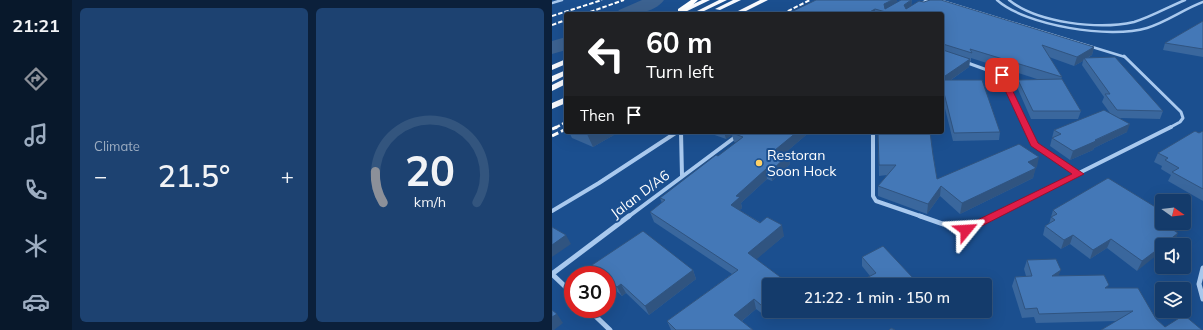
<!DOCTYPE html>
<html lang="en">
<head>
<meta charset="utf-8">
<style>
  body { margin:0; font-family:Mulish,sans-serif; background:#1d4271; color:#f1f3f6; height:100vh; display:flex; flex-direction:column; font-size:15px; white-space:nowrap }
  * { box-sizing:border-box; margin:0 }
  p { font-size:13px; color:#9dadc1 }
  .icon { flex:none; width:22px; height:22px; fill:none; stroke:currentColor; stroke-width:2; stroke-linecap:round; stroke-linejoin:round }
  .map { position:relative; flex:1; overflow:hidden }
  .side { display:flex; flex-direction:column; gap:8px; padding:8px; background:#0b203b; width:480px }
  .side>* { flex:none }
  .guide { position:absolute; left:12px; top:12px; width:380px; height:122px; border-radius:4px; box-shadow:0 4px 16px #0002,0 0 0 1px #33557e; background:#202124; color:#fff; overflow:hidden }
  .needle { width:26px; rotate:104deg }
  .buttons { position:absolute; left:603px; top:194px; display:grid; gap:8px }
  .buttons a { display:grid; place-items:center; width:36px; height:36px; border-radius:4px; background:#143b6b; box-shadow:0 4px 16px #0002,0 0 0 1px #33557e; font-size:20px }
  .speed { position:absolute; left:12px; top:266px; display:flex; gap:8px; font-size:20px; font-weight:700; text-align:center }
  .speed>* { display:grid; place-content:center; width:52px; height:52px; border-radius:50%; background:#143b6b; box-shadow:0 4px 16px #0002,0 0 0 1px #33557e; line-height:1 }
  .speed .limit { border:6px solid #d22; background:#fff; color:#111 }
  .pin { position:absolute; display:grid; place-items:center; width:34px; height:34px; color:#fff; margin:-17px; border-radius:8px; box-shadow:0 2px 6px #0006 }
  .me { position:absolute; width:44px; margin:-22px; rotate:63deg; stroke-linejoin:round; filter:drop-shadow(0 0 3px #0008) }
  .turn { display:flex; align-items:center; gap:14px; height:84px; padding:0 16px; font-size:18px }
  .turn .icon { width:52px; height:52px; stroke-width:2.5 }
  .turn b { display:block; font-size:28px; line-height:34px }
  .then { display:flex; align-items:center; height:38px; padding:0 16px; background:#0003; gap:8px; font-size:15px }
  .big { font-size:30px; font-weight:600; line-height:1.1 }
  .side .tile { flex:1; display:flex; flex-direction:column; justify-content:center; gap:6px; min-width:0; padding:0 14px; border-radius:6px; background:#1d4271 }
  .side .dial { align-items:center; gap:0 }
  .dial svg { height:104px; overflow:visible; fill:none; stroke:#33557e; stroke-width:7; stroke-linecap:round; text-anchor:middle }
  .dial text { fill:#f1f3f6; stroke:none }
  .heat { display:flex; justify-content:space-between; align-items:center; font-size:22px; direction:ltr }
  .side .tiles { flex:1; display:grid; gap:8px; grid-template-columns:repeat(2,1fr) }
  .trip { position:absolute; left:210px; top:278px; width:230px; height:40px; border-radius:4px; background:#143b6b; box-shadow:0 4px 16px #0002,0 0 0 1px #33557e; font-weight:600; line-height:40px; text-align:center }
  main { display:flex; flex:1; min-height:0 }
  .dock { display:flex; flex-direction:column; width:72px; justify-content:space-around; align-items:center; background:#08182b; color:#9dadc1 }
  .dock .icon { width:28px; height:28px }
  .dock .on { color:#8c9099 }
  .dock b { font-size:18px; color:#f1f3f6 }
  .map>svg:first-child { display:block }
</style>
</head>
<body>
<main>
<nav class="dock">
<b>21:21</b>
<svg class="icon on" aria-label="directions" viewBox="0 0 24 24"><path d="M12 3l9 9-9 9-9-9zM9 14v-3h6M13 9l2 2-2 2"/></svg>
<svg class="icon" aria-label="music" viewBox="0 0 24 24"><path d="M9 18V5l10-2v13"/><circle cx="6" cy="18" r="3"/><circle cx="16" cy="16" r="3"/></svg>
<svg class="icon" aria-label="phone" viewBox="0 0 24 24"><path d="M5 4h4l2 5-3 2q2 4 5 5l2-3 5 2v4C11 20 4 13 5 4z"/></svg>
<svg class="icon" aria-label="climate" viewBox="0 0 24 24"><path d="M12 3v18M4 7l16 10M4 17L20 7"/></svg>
<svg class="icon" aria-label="car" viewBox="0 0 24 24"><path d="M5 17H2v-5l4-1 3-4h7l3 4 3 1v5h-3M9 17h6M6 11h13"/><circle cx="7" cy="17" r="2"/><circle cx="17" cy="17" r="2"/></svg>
</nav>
<section class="side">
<div class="tiles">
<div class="tile"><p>Climate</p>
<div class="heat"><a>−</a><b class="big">21.5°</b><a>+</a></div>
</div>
<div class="tile dial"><svg viewBox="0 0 100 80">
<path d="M14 69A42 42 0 1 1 86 69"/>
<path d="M14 69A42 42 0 0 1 8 45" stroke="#8c9099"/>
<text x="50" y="56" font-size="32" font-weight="700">20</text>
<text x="50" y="72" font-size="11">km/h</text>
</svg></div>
</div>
</section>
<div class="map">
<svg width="651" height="330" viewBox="0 0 651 330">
  <rect width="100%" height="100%" fill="#1b4f8f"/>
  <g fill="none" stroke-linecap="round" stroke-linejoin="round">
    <!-- river -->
    <path fill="#3c6290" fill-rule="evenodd" d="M90,0H112C102,14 80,14 64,14L67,10Z
      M14,37V50L0,54V41Z"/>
    <!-- minor-far3 -->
    <path stroke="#a9c9ee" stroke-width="2.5" d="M387,0L573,57
      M445,0C474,26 558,39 595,28C615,22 632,9 651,2
      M457,0C485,23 547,30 582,22C599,17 616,7 633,0
      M0,3L10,0
      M367,5L375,0"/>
    <!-- minor-far2 -->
    <path stroke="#a9c9ee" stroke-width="3" d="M572,56L629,112L631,118L628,122L617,128
      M413,62L449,75L474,128"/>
    <!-- minor-far1 -->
    <path stroke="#a9c9ee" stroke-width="4" d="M474,127L482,144L527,174
      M129,132L130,176
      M321,132V196L324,201L371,217
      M0,211L47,183L125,132
      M76,217L190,132
      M439,217L619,127"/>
    <!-- minor -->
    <path stroke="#a9c9ee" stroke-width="5" d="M368,216L408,230H414L441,216
      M651,268L647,284L651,299
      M0,274L77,216
      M0,274L21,294
      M36,309L58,330"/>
    <!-- trunk -->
    <path fill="#f8faff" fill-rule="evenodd" d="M150,0H158L129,14H120Z
      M167,0H175L150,12L145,11Z
      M181,0H189L168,10L163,9Z
      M208,0H216L188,14H180Z
      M14,59V64L0,70V65Z
      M14,70V75L0,82V76Z
      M14,78V84L0,91V85Z
      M14,97V103L0,109V103Z"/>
    <!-- motorway -->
    <path fill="#fff" fill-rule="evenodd" d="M139,0H146L132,13H126V9Z"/>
    <!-- rail-far2 -->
    <path stroke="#fff" stroke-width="2" stroke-dasharray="4.5 2" stroke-linecap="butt" d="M32,14L72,0
      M230,14L258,0
      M0,16L50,0
      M0,25L14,20"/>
    <!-- rail-far1 -->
    <path stroke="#fff" stroke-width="2.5" stroke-dasharray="5.5 2.5" stroke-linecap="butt" d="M3,128L14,122"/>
    <!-- rail -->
    <path stroke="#fff" stroke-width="3" stroke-dasharray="7 3" stroke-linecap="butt" d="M0,129L5,127
      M0,136L14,129"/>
  </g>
  <!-- wall -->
  <path fill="#3a679d" d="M264,0H345V3L360,0L359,6L542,47L540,55L536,58L611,111L608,119L568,118L575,132L542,148L541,150L518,160L498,146L502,130L558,113L550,102L552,97L530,65L531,61L522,66L497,57L510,77L509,80L529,111L526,119H479L465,87L466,80H488L419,58V62L418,61L417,67L399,80L448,132L447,140L401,141L390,96V14H235Z
    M651,21V57L611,50L613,43Z
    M651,131V201L616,181L619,175L609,169L610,166L602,162L606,153Z
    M17,132H67L41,147L20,138Z
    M154,132H254V135L233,153L237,154L238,164L220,181L215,179L189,203L190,208L187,210L232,236L204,259L235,282L236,285H217V311L212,315L204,309L190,321L201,330H119L115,321L180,274L102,222L98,212L110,203L108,198L184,143L182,142L180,135L174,139Z
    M326,132L381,155L385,179L485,167L483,168L481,178L408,214L388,196L375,214L326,196V186L335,175L327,176Z
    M501,210L617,227L626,233L621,243L618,245H610L585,271L555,248L538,259L518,244L509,249L491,235L493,226L497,224Z
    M310,257L361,278L360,285H301L318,276L310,266Z
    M475,260L507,276L556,288L604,319L613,327L650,330H549L565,321L484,323L482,317L470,318L460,286L463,277L474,276L472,269Z
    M40,265L141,270L144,279L97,315L74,293L70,296L55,283V275H46L45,274Z
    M310,311H320L313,315Z"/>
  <!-- shaded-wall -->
  <path fill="#305480" d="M340,0H345V4L332,12V4Z
    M360,0L359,7L352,12V5Z
    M323,9V14H314Z
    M542,47L540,55L533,59L532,58L531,61L522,66L525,57Z
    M418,59L417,67L390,86V78Z
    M578,124L575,132L542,148L541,150L518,160L521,151Z
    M38,132H67L41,147L35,134Z
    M172,132H186L180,133V135L174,139Z
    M245,132H254V135L225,160L223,150Z
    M237,154L238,164L220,181L219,171Z
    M487,157L485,167L473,173L476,162Z
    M484,168L481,178L408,214L410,203Z
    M214,169L215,179L189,203L190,208L182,216L179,205L184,196Z
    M389,186L388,196L375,214L376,204Z
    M614,223H619L617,227L608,233L612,224Z
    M230,225L232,236L199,264L196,253Z
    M626,233L621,243L618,245H611Z
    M14,235L19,244L0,257V245Z
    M521,235L518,244L509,249L512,240Z
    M559,239L555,248L538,259L541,250Z
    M610,246V251L585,271L590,261Z
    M141,270L144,279L97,315L93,306Z
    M509,270L505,279L500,276Z
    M361,278L360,285H349Z
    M69,284L74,293L70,296L65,287Z
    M217,298V311L212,315L209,305Z
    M202,299L204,309L185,325L182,315Z
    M313,311H320L313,315Z
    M5,314L11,323L2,330H0V317Z"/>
  <!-- building -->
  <path fill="#4478b7" stroke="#305480" d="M264,0H340L332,4L333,9L349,0H359L352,5L354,9L367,1L372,2L378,0H389L542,47L525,57L490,45L510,77L418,49L420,53L391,44L390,45V14H341L323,9L314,14H235Z
    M651,21V49L613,43Z
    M390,49L391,50L418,59L390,78Z
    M563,57L611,111L565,110L553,94H558L532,58Z
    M510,79L529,111H481L466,80Z
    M390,80H430L448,132L402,133L390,85Z
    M552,110L578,124L543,140L544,141L521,151L500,138L509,134L502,130Z
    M643,131L647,133L651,131V189L620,172L627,168L613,160L616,158L606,153Z
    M30,132H38L35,134Z
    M181,132H245L223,150L237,154L219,171L214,169L184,196L188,197L179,205L208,223L215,217L230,225L196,253L235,282L232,285H217V298L209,305L202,299L182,315L201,330H124L115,321L186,270L98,212L113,200L108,198L164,155L166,156L191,137L180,133Z
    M326,132H378L381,155L385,179L467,144L487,157L476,162L484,168L410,203L389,186L376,204L326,186L344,165H327Z
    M556,178L610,211V223H614L612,224L626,233L611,245H610V246L590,261L559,239L541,250L521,235L512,240L493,226L503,220L499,217L505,214L501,210Z
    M0,227L14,235L0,245Z
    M91,231L141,270L93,306L69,284L65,287L55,278V275H51L40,265Z
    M331,246L361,278L349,285H301L324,273L310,257Z
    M504,259L509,270L500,276L552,275L557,285L553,288H586L604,319L613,327L632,315L650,330H549L581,311L487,314L485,308L473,309L463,277L480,276L475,260Z
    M0,310L5,314L0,317Z
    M339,328L343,330H337Z"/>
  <!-- route -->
  <path fill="#e11d48" stroke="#92132f" d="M447,73L453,75L486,143L532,174L414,234L411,233L409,230L411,227L520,174L479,146L446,75Z"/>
  <!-- markers -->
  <circle fill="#ffd166" stroke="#1b4f8f" stroke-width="1.5" cx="207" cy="163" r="4"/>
  <g text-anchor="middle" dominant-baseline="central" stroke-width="4" stroke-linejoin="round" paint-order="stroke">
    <!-- poi labels -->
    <g font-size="14" fill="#fff" stroke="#1b4f8f" text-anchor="start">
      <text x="215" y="155">Restoran<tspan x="215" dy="16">Soon Hock</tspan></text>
    </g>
    <!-- street labels -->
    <g font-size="14" fill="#fff" stroke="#1b4f8f">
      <text transform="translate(88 194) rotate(-37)">Jalan D/A6</text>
    </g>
  </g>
</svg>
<div class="buttons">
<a><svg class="needle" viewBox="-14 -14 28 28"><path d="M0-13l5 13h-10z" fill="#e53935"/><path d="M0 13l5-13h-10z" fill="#9dadc1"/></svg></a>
<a><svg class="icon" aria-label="sound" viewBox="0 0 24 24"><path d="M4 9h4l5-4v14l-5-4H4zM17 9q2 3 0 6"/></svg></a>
<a><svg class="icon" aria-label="layers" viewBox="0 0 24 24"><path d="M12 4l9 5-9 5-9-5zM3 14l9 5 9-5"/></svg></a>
</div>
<div class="speed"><div class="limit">30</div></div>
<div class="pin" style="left:450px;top:75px;background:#d93025"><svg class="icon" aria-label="arrive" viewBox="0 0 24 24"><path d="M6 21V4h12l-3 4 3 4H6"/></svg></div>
<svg class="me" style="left:414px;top:230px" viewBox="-20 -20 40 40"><path d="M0-17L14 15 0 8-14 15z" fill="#e11d48" stroke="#fff" stroke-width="4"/></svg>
<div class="trip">21:22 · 1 min · 150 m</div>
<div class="guide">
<div class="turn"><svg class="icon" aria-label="left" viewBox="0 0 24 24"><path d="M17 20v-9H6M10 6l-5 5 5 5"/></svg><div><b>60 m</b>Turn left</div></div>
<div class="then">Then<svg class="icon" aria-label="arrive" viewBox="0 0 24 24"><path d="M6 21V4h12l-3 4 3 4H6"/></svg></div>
</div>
</div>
</main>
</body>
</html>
